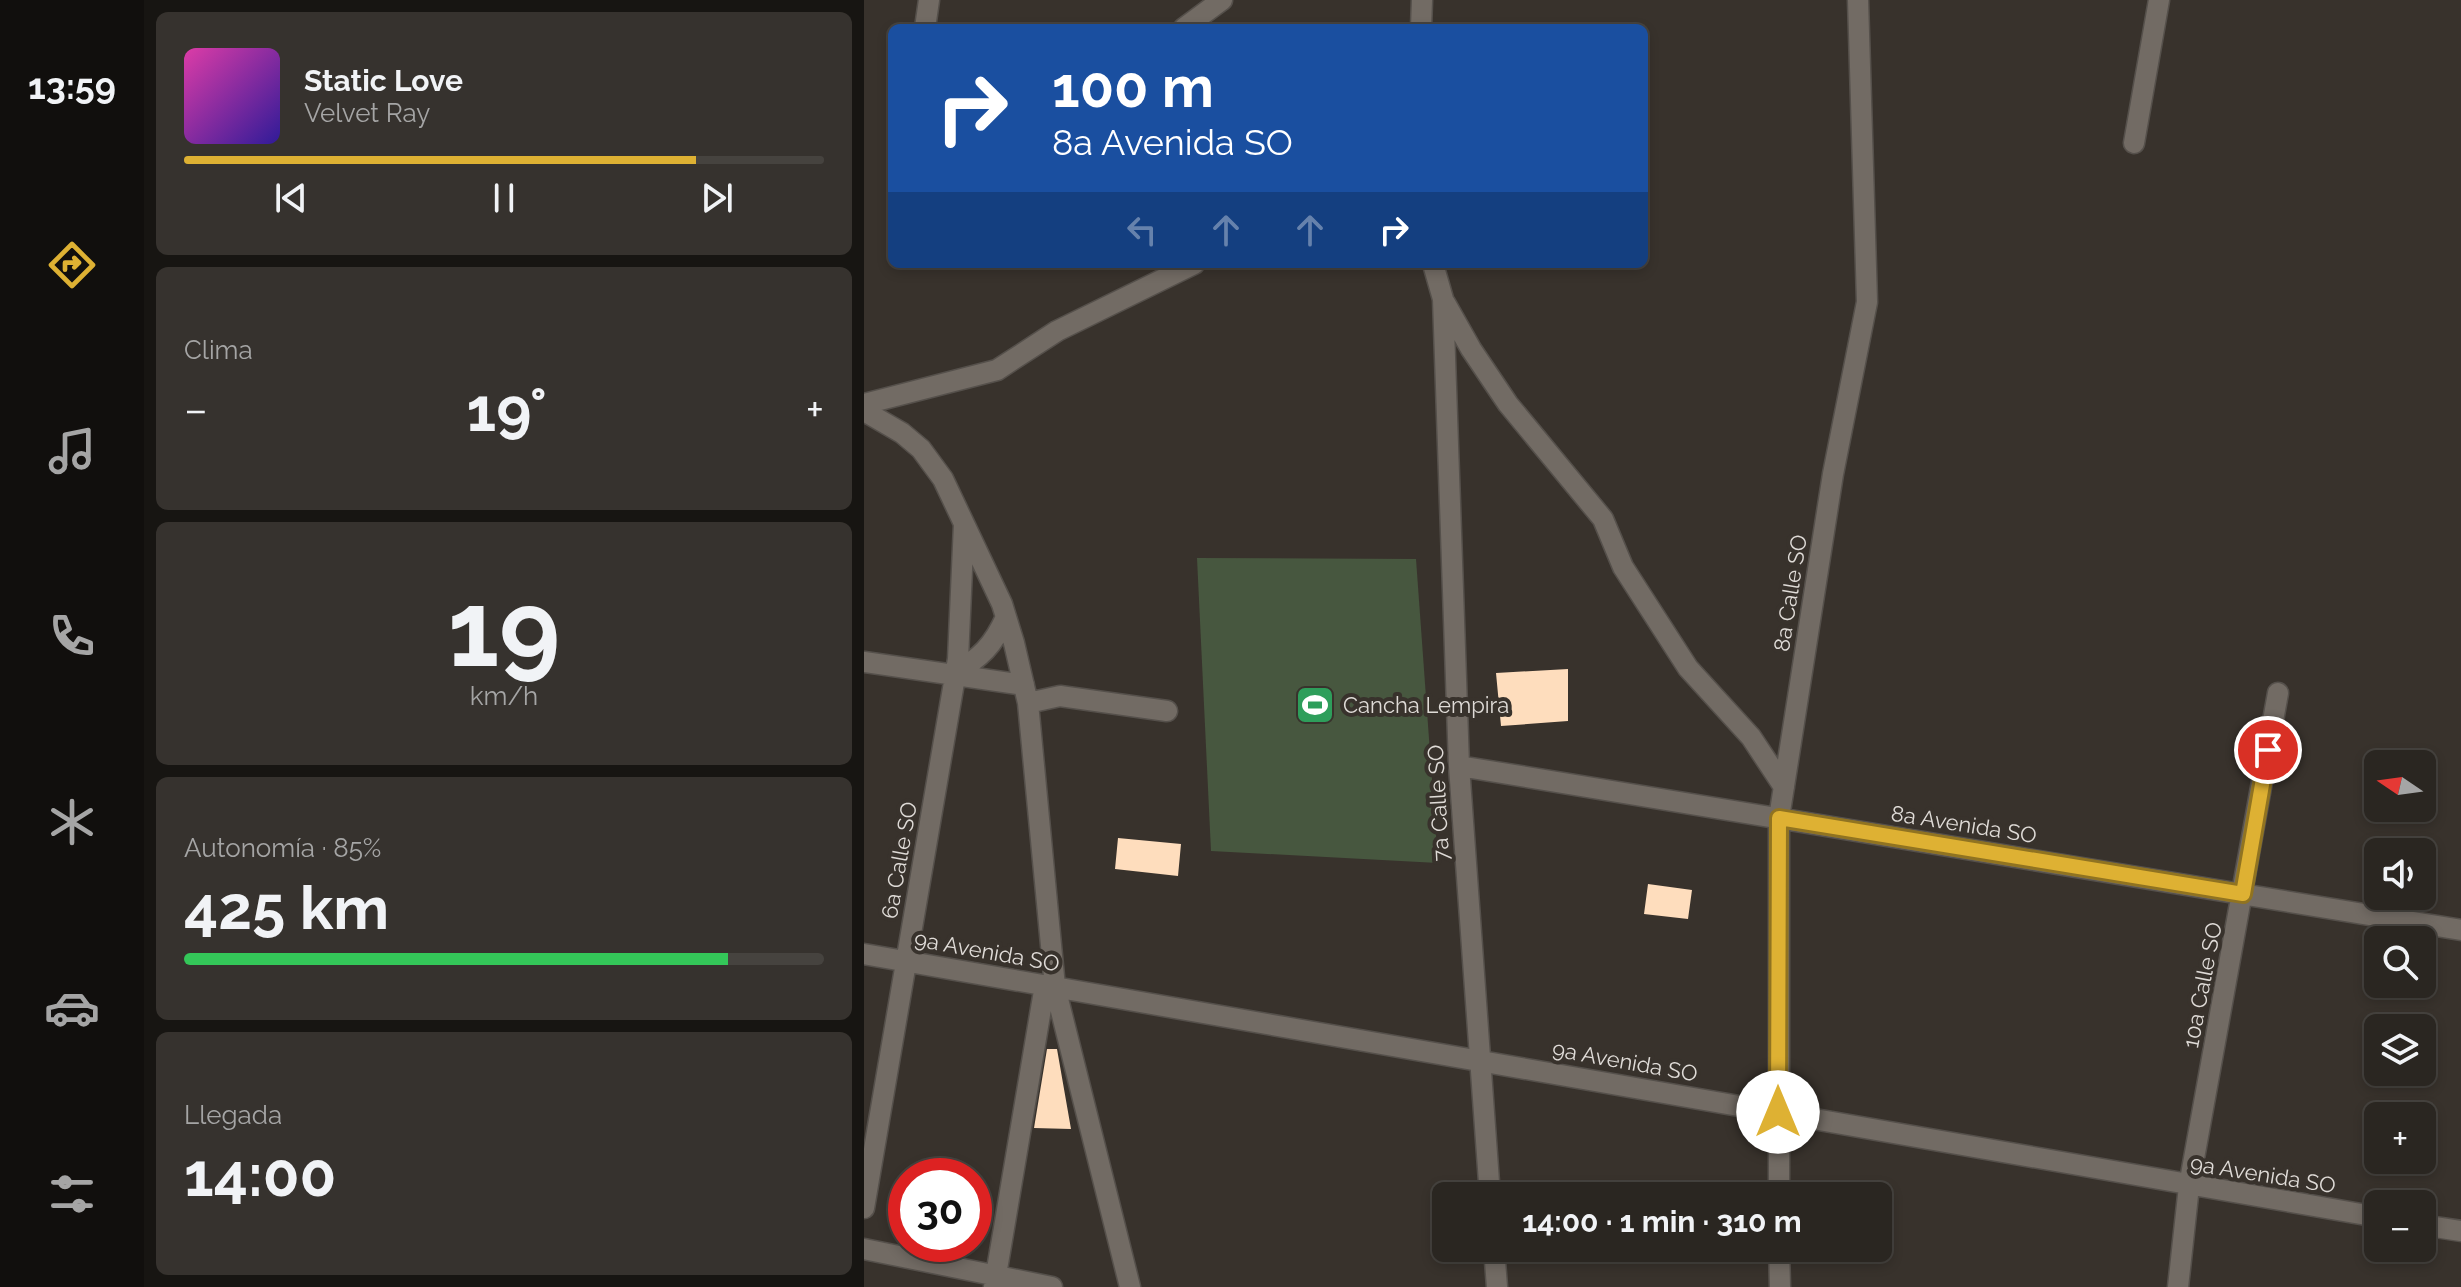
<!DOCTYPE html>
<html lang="es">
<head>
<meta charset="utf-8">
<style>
  body { margin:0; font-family:Raleway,sans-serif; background:#36322e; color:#f1f3f6; height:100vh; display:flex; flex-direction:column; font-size:30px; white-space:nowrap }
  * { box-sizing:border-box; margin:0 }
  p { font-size:26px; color:#a5a5a5 }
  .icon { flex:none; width:44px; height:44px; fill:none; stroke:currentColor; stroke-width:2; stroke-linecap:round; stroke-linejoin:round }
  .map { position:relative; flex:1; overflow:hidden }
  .side { display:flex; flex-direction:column; gap:12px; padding:12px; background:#171512; width:720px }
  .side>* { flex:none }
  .top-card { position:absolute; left:24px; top:24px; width:760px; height:244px; border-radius:12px; box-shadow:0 4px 12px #0003,0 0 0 2px #46433f; background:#1a4fa0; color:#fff; overflow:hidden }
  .needle { width:52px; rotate:283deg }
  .controls { position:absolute; left:1500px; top:750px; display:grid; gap:16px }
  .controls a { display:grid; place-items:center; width:72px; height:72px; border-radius:12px; background:#2a2621; box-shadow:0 4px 12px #0003,0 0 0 2px #46433f; font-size:40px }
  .speed { position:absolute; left:24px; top:1158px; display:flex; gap:16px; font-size:40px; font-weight:700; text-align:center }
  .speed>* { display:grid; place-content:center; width:104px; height:104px; border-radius:50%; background:#2a2621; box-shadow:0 4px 12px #0003,0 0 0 2px #46433f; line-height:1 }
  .speed .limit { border:12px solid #d22; background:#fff; color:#111 }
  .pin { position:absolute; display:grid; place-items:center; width:68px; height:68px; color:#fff; margin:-34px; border:4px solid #fff; border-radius:50%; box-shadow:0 2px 8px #0007 }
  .me { position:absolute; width:88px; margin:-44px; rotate:0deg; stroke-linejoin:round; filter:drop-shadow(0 0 6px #0008) }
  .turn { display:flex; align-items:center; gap:28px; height:168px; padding:0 32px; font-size:36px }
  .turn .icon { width:104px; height:104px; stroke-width:2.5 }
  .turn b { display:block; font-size:56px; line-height:68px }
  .lanes { display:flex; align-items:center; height:76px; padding:0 32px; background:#0003; justify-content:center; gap:40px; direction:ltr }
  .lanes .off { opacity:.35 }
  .big { font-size:60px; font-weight:700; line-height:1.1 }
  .side .tile { flex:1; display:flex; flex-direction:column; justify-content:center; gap:12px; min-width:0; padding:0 28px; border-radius:12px; background:#36322e }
  .side .dial { align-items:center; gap:0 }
  .dial b { font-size:104px; line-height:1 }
  .song { display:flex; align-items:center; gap:24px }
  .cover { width:96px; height:96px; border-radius:12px; background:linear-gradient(135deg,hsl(320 70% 55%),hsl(250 70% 35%)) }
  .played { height:8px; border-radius:4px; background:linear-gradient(90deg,#deb133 80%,#46433f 80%) }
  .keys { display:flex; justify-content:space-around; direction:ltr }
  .heat { display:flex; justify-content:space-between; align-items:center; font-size:44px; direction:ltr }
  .charge { height:12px; border-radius:6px; background:linear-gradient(90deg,#34c759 85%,#46433f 0) }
  .trip { position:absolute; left:568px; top:1182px; width:460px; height:80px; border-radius:12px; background:#2a2621; box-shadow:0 4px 12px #0003,0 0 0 2px #46433f; font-weight:700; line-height:80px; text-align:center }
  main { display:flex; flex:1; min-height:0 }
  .tab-bar { display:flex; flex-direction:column; width:144px; justify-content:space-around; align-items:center; background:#110f0d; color:#a5a5a5 }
  .tab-bar .icon { width:56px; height:56px }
  .tab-bar .selected { color:#deb133 }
  .tab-bar b { font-size:36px; color:#f1f3f6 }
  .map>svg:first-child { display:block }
</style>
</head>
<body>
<main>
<nav class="tab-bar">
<b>13:59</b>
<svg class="icon selected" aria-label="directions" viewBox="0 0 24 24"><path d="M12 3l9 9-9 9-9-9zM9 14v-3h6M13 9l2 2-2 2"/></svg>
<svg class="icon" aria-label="music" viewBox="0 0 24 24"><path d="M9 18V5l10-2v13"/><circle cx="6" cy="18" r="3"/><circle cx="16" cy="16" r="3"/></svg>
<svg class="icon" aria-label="phone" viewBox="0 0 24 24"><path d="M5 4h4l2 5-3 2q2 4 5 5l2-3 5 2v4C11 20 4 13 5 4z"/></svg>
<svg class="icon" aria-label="climate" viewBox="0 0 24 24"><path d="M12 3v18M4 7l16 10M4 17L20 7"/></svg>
<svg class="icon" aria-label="car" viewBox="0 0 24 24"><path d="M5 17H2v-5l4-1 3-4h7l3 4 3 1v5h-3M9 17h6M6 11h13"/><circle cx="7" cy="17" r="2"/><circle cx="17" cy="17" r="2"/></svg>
<svg class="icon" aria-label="filters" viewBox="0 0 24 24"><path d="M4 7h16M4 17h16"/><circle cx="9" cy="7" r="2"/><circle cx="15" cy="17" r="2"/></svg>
</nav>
<section class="side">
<div class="tile">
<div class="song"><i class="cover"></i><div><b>Static Love</b><p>Velvet Ray</p></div></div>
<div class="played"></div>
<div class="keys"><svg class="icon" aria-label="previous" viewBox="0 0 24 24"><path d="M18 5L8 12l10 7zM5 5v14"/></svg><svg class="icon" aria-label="pause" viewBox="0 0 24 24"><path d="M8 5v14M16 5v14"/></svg><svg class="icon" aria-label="next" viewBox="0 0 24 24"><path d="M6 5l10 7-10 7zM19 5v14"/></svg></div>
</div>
<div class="tile"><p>Clima</p>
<div class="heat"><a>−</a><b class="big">19°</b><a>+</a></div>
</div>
<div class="tile dial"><b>19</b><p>km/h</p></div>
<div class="tile"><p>Autonomía · 85%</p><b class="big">425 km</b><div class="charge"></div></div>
<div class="tile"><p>Llegada</p><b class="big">14:00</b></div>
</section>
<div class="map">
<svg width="1597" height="1287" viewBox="0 0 1597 1287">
  <rect width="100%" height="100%" fill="#38322c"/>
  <!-- green -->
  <path fill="#47573f" d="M333,558L552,559L574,863L347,851Z"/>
  <!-- building -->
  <path fill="#feddbd" d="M704,669V721L637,726L632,673Z
    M254,838L317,844L314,876L251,869Z
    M784,884L828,890L824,919L780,914Z
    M183,1049H193L207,1129L170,1128Z"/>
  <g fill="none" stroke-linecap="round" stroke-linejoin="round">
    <defs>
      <path id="minor" d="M61,28L65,0
        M320,28L358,0
        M557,28L558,0
        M1270,143L1295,0
        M569,264L579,299L595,766L626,1196
        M581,303L607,349L644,404L739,519L759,567L824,668L887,737L920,787
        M0,404L133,370L193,331L330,264
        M0,411L38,433L57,449L79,479L138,604L150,643L164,703L191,987L266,1287
        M0,662L160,685
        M90,674C117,657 129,646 142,617
        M164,703L196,696L303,711
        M595,766L1597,930
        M0,954L1514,1217
        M915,1196V818L969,474L1003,302L994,0
        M0,1208L94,659L100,524
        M1558,1225L1597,1231
        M630,1248L633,1287
        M915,1248L916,1287
        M0,1249L188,1287
        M130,1287L181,985
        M1314,1287L1325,1186L1414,693"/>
    </defs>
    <!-- minor casing -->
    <use href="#minor" stroke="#55504b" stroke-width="23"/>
    <!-- minor -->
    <use href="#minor" stroke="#726b64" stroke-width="20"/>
  </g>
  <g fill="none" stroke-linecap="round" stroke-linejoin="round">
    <defs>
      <path id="route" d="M914,1112L915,818L1379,894L1404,750"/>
    </defs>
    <!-- route casing -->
    <use href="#route" stroke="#907321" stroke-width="20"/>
    <!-- route -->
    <use href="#route" stroke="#deb133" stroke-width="14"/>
  </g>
  <!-- icons -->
  <defs>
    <symbol id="stadium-square" viewBox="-11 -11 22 22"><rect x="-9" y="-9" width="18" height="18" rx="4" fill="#2e9e5b" stroke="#38322c"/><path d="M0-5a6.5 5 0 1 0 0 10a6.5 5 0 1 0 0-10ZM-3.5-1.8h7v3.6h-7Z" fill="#fff"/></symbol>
  </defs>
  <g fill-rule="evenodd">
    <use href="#stadium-square" x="429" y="683" width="44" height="44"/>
  </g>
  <g text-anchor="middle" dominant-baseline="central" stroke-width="8" stroke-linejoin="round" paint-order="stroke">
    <!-- street labels -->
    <g font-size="22" fill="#dfdbd7" stroke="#38322c">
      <text transform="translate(926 593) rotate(-81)">8a Calle SO</text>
      <text transform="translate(574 803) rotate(-93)">7a Calle SO</text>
      <text transform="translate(1100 824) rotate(9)">8a Avenida SO</text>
      <text transform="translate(35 860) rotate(-80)">6a Calle SO</text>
      <text transform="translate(123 951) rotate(10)">9a Avenida SO</text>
      <text transform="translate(1338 985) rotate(-79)">10a Calle SO</text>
      <text transform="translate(761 1061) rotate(10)">9a Avenida SO</text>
      <text transform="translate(1399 1174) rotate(9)">9a Avenida SO</text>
    </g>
    <!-- poi labels -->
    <g font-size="22" fill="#dfdbd7" stroke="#38322c" text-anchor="start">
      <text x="479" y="705">Cancha Lempira</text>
    </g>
  </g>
</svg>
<div class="controls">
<a><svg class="needle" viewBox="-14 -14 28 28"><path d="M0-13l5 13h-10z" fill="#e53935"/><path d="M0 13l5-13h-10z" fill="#a5a5a5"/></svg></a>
<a><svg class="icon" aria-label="sound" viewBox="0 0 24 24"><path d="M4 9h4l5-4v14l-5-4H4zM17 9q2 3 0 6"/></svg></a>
<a><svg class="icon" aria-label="search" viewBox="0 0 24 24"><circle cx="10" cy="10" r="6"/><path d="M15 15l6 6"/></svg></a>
<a><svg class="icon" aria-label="layers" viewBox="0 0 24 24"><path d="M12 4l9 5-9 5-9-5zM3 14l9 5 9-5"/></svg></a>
<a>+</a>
<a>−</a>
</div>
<div class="speed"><div class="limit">30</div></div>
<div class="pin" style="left:1404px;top:750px;background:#d93025"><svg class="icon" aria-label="arrive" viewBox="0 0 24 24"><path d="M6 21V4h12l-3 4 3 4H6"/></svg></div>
<svg class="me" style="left:914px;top:1112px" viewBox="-20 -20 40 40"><circle r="19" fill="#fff"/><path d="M0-13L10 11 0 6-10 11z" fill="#deb133"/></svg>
<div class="trip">14:00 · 1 min · 310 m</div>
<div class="top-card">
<div class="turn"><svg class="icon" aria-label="right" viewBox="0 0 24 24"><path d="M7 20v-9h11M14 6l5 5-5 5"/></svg><div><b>100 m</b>8a Avenida SO</div></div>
<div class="lanes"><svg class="icon off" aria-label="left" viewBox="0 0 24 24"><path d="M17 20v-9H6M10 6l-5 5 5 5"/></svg><svg class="icon off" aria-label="ahead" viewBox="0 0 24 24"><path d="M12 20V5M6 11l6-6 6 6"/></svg><svg class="icon off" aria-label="ahead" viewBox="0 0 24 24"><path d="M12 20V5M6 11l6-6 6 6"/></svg><svg class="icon" aria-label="right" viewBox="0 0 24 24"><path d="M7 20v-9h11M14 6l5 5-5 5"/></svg></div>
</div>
</div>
</main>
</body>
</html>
